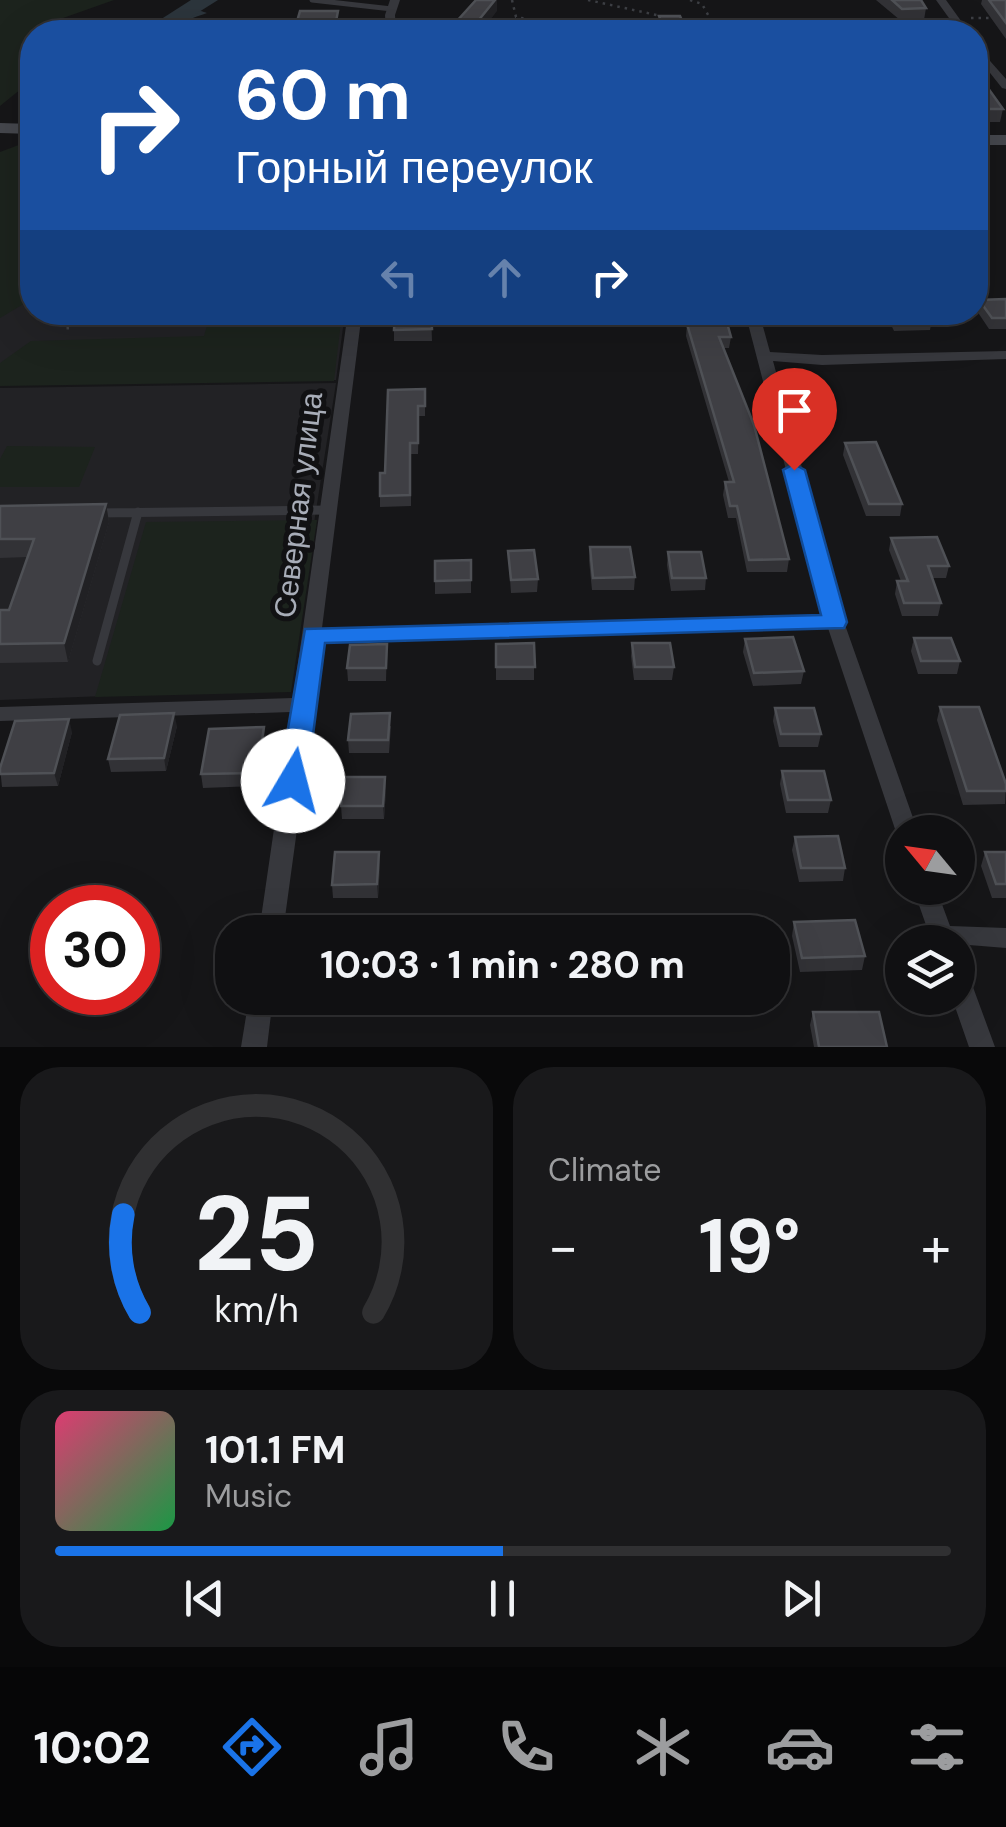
<!DOCTYPE html>
<html lang="en">
<head>
<meta charset="utf-8">
<style>
  body { margin:0; font-family:"DM Sans",sans-serif; background:#19191b; color:#f1f3f6; height:100vh; display:flex; flex-direction:column; font-size:38px; white-space:nowrap }
  * { box-sizing:border-box; margin:0 }
  p { font-size:32px; color:#9c9d9f }
  .icon { flex:none; width:55px; height:55px; fill:none; stroke:currentColor; stroke-width:2; stroke-linecap:round; stroke-linejoin:round }
  .map { position:relative; height:1047px; overflow:hidden }
  .side { display:flex; flex-direction:column; gap:20px; padding:20px; background:#09090a; flex:1 }
  .side>* { flex:none }
  .guide { position:absolute; left:20px; top:20px; width:968px; height:305px; border-radius:40px; box-shadow:0 10px 40px #0002,0 0 0 2px #303032; background:#1a4fa0; color:#fff; overflow:hidden }
  .needle { width:65px; rotate:299deg }
  .fabs { position:absolute; left:885px; top:815px; display:grid; gap:20px }
  .fabs a { display:grid; place-items:center; width:90px; height:90px; border-radius:50%; background:#101012; box-shadow:0 10px 40px #0002,0 0 0 2px #303032; font-size:50px }
  .speed { position:absolute; left:30px; top:885px; display:flex; gap:20px; font-size:50px; font-weight:700; text-align:center }
  .speed>* { display:grid; place-content:center; width:130px; height:130px; border-radius:50%; background:#101012; box-shadow:0 10px 40px #0002,0 0 0 2px #303032; line-height:1 }
  .speed .limit { border:15px solid #d22; background:#fff; color:#111 }
  .pin { position:absolute; display:grid; place-items:center; width:85px; height:85px; color:#fff; margin:-102px -42px; border-radius:50% 50% 50% 0; rotate:-45deg; box-shadow:0 0 10px #0007 }
  .pin .icon { rotate:45deg }
  .me { position:absolute; width:110px; margin:-55px; rotate:8deg; stroke-linejoin:round; filter:drop-shadow(0 0 8px #0008) }
  .turn { display:flex; align-items:center; gap:35px; height:210px; padding:0 50px; font-size:45px }
  .turn .icon { width:130px; height:130px; stroke-width:2.5 }
  .turn b { display:block; font-size:70px; line-height:85px }
  .lanes { display:flex; align-items:center; height:95px; padding:0 50px; background:#0003; justify-content:center; gap:50px; direction:ltr }
  .lanes .off { opacity:.35 }
  .big { font-size:75px; font-weight:700; line-height:1.1 }
  .side .widget { flex:1; display:flex; flex-direction:column; justify-content:center; gap:15px; min-width:0; padding:0 35px; border-radius:40px; background:#19191b }
  .side .dial { align-items:center; gap:0 }
  .dial svg { height:260px; overflow:visible; fill:none; stroke:#303032; stroke-width:7; stroke-linecap:round; text-anchor:middle }
  .dial text { fill:#f1f3f6; stroke:none }
  .song { display:flex; align-items:center; gap:30px }
  .cover { width:120px; height:120px; border-radius:15px; background:linear-gradient(135deg,hsl(340 70% 55%),hsl(140 70% 35%)) }
  .played { height:10px; border-radius:5px; background:linear-gradient(90deg,#1a73e8 50%,#303032 50%) }
  .keys { display:flex; justify-content:space-around; direction:ltr }
  .heat { display:flex; justify-content:space-between; align-items:center; font-size:55px; direction:ltr }
  .side .tiles { flex:1; display:grid; gap:20px; grid-template-columns:1fr 1fr }
  .widget:last-child { grid-column:span 2 }
  .trip { position:absolute; left:215px; top:915px; width:575px; height:100px; border-radius:40px; background:#101012; box-shadow:0 10px 40px #0002,0 0 0 2px #303032; font-weight:700; line-height:100px; text-align:center }
  .dock { display:flex; height:160px; justify-content:space-around; align-items:center; background:#060607; color:#9c9d9f }
  .dock .icon { width:70px; height:70px }
  .dock .active { color:#1a73e8 }
  .dock b { font-size:45px; color:#f1f3f6 }
  .map>svg:first-child { display:block }
</style>
</head>
<body>
<div class="map">
<svg width="1006" height="1047" viewBox="0 0 1006 1047">
  <rect width="100%" height="100%" fill="#161618"/>
  <!-- built -->
  <path fill="#222225" d="M0,170H32V312L345,313L336,380L0,385Z
    M336,383L288,689L0,700V388Z"/>
  <!-- green -->
  <path fill="#1c231d" d="M0,0H114L32,29L36,32H32V80L0,106Z
    M32,140V299L0,318V152Z
    M211,312L342,313L334,381L0,386V363L31,341L204,336Z
    M7,446L95,447L79,487H0V459Z
    M317,520L291,692L95,697L146,522Z"/>
  <!-- water -->
  <path fill="#2c353c" d="M192,8L207,13C173,24 151,41 112,30L151,18L162,22Z"/>
  <g fill="none" stroke-linecap="round" stroke-linejoin="round">
    <!-- river -->
    <path fill="#2c353c" fill-rule="evenodd" d="M191,0H218L167,32H141Z"/>
    <!-- path -->
    <path stroke="#3d3f44" stroke-width="2.5" stroke-dasharray="2.5 5" stroke-linecap="butt" d="M512,0L516,17L566,26L557,32
      M588,0L661,16
      M690,0L702,4L711,20
      M971,18H991
      M682,23L712,29
      M566,26L663,21
      M67,312L68,334"/>
    <!-- lane-far2 -->
    <path stroke="#37383d" stroke-width="5" d="M312,0L392,9
      M725,23L839,26
      M833,32L847,27L920,26"/>
    <!-- lane-far1 -->
    <path stroke="#37383d" stroke-width="8" d="M193,322L196,312"/>
    <!-- lane -->
    <path stroke="#37383d" stroke-width="9" d="M98,513L327,510
      M97,661L138,512"/>
    <!-- street -->
    <path fill="#37383d" fill-rule="evenodd" d="M390,0H400L395,15L396,32H386L385,15Z
      M936,0H946L969,32H959Z
      M975,44L1006,79V89L1002,88L975,54Z
      M348,312H362L322,628L824,616L745,312H759L770,352L822,355L1006,351V359L822,365L773,361L844,622L918,832H902V839L896,832L828,628L320,641L314,705L283,932H259L291,712L0,721V707L293,698Z
      M913,888H936L950,926L1006,928V948L932,942Z
      M958,969L967,972L970,979L995,1047H969L952,998H958Z
      M249,998H273L267,1047H241Z"/>
    <!-- secondary -->
    <path fill="#45474d" fill-rule="evenodd" d="M0,123L32,124V134L0,133Z
      M975,135H1006V145H975Z"/>
  </g>
  <!-- wall -->
  <path fill="#323236" d="M876,0H921L926,8L924,20H900Z
    M982,0H1006V39L981,4Z
    M659,16L687,32H658Z
    M910,21L948,32H908Z
    M975,70L1003,109L1000,122H975Z
    M975,134L984,142L982,156H975Z
    M1006,299V329H989L977,311L979,300Z
    M79,312H164L162,323L82,325Z
    M431,312L432,341H394V330Z
    M687,312H724L731,337L729,348H724L789,559L787,572H747L736,518H728L723,495L725,482H729L686,336L687,324H689Z
    M803,312H841V326H808Z
    M885,312H928L932,319L930,330L894,331Z
    M425,389V416H419L418,454H411V506L380,507V496L385,473Z
    M845,443L902,504L900,516H866L843,455Z
    M106,504L109,522L68,662L0,663V610H9L27,557L0,558V506Z
    M891,538L949,566L946,578H932L941,603L938,616H902L895,594L897,581H901L889,550Z
    M590,547L635,577L634,590H592L589,560Z
    M508,551L538,579L537,592L511,593Z
    M668,552L706,578L705,590L671,591L667,565Z
    M471,560V593L435,594V561Z
    M914,638L960,661L957,674H918L911,651Z
    M745,639L804,671L801,684L753,686L743,652Z
    M534,643V680H496V644Z
    M632,643L674,667L672,680H634L631,656Z
    M387,644L386,681H348L347,668Z
    M940,707L1006,784L1005,804L963,805L937,720Z
    M775,708L821,734L818,747H779L773,721Z
    M177,726L166,771L111,772L108,759Z
    M391,726L389,753H349L348,740Z
    M264,727L266,740L258,786L203,788L201,774Z
    M72,732L58,786L2,787L0,768Z
    M782,771L831,800L828,813H786L780,784Z
    M385,777L386,790L384,819H342L341,806Z
    M795,837L845,868L843,881L799,882L792,850Z
    M985,852H1006V898H992L981,866Z
    M380,865L378,898H333L332,885Z
    M794,922L865,956L862,970L800,972L792,936Z
    M813,1012L887,1047H814L810,1025Z"/>
  <!-- shaded-wall -->
  <path fill="#212124" d="M495,0H497V11L481,32H469Z
    M106,504L109,522L68,662L64,643Z
    M174,713L177,726L166,771L164,758Z
    M69,719L72,732L58,786L54,773Z
    M264,727L266,740L258,786L257,773Z
    M385,777L386,790L384,819L383,806Z
    M379,852L380,865L378,898L377,884Z"/>
  <!-- building -->
  <path fill="#3f3f44" stroke="#4f5156" stroke-width="2.5" d="M476,0H495L469,32H447Z
    M892,0H921L926,8L902,9Z
    M989,0H1006V23Z
    M300,11H338L334,32H294Z
    M659,16H680L687,32H665Z
    M940,20L948,32H917L910,21Z
    M975,70L1003,109H975Z
    M975,134L984,142H975Z
    M1006,299V318H992L979,300Z
    M395,312H431L432,329L394,330Z
    M690,312H724L731,337H719L754,425L789,559L749,560L737,506H730L725,482H734L687,324H693Z
    M809,312H841L842,315H810Z
    M893,312H928L932,319L896,320Z
    M425,389V406H418V443H410V495L380,496V473H385L388,390Z
    M876,442L902,504H869L845,443Z
    M106,504L64,643L0,644V610H9L34,539H0V506Z
    M937,537L949,566H928L941,603H904L897,581H908L891,538Z
    M590,547H630L635,577L593,578Z
    M534,550L538,579L511,580L508,551Z
    M668,552H701L706,578H672Z
    M471,560V580L435,581V561Z
    M793,637L804,671L754,673L745,639Z
    M914,638H951L960,661H921Z
    M534,643L535,667H496V644Z
    M632,643H670L674,667H635Z
    M387,644L386,668H347L350,645Z
    M940,707H979L1006,784V791H967Z
    M775,708H814L821,734H781Z
    M174,713L164,758L108,759L120,715Z
    M390,713L388,740H348L351,714Z
    M69,719L54,773L0,774V768L15,721Z
    M264,727L257,773L201,774L209,729Z
    M782,771H824L831,800H788Z
    M344,777H385L383,806H341Z
    M838,836L845,868H801L795,837Z
    M335,852H379L377,884L332,885Z
    M985,852H1006V884H996Z
    M855,920L865,956L802,958L794,922Z
    M813,1012H879L887,1047H819Z"/>
  <!-- route -->
  <path fill="#1a73e8" stroke="#114b97" stroke-width="2.5" d="M794,464L805,470L847,622L844,628L325,643L307,781L303,788L293,791L283,788L279,781L305,629L821,615L783,470Z"/>
  <g text-anchor="middle" dominant-baseline="central" stroke-width="10" stroke-linejoin="round" paint-order="stroke">
    <!-- street labels -->
    <g font-size="30" fill="#a8adb8" stroke="#111113">
      <text transform="translate(298 505) rotate(-83)">Северная улица</text>
    </g>
  </g>
</svg>
<div class="fabs">
<a><svg class="needle" viewBox="-14 -14 28 28"><path d="M0-13l5 13h-10z" fill="#e53935"/><path d="M0 13l5-13h-10z" fill="#9c9d9f"/></svg></a>
<a><svg class="icon" aria-label="layers" viewBox="0 0 24 24"><path d="M12 4l9 5-9 5-9-5zM3 14l9 5 9-5"/></svg></a>
</div>
<div class="speed"><div class="limit">30</div></div>
<div class="pin" style="left:794px;top:470px;background:#d93025"><svg class="icon" aria-label="arrive" viewBox="0 0 24 24"><path d="M6 21V4h12l-3 4 3 4H6"/></svg></div>
<svg class="me" style="left:293px;top:781px" viewBox="-20 -20 40 40"><circle r="19" fill="#fff"/><path d="M0-13L10 11 0 6-10 11z" fill="#1a73e8"/></svg>
<div class="trip">10:03 · 1 min · 280 m</div>
<div class="guide">
<div class="turn"><svg class="icon" aria-label="right" viewBox="0 0 24 24"><path d="M7 20v-9h11M14 6l5 5-5 5"/></svg><div><b>60 m</b>Горный переулок</div></div>
<div class="lanes"><svg class="icon off" aria-label="left" viewBox="0 0 24 24"><path d="M17 20v-9H6M10 6l-5 5 5 5"/></svg><svg class="icon off" aria-label="ahead" viewBox="0 0 24 24"><path d="M12 20V5M6 11l6-6 6 6"/></svg><svg class="icon" aria-label="right" viewBox="0 0 24 24"><path d="M7 20v-9h11M14 6l5 5-5 5"/></svg></div>
</div>
</div>
<section class="side">
<div class="tiles">
<div class="widget dial"><svg viewBox="0 0 100 80">
<path d="M14 69A42 42 0 1 1 86 69"/>
<path d="M14 69A42 42 0 0 1 9 39" stroke="#1a73e8"/>
<text x="50" y="56" font-size="32" font-weight="700">25</text>
<text x="50" y="72" font-size="11">km/h</text>
</svg></div>
<div class="widget"><p>Climate</p>
<div class="heat"><a>−</a><b class="big">19°</b><a>+</a></div>
</div>
<div class="widget">
<div class="song"><i class="cover"></i><div><b>101.1 FM</b><p>Music</p></div></div>
<div class="played"></div>
<div class="keys"><svg class="icon" aria-label="previous" viewBox="0 0 24 24"><path d="M18 5L8 12l10 7zM5 5v14"/></svg><svg class="icon" aria-label="pause" viewBox="0 0 24 24"><path d="M8 5v14M16 5v14"/></svg><svg class="icon" aria-label="next" viewBox="0 0 24 24"><path d="M6 5l10 7-10 7zM19 5v14"/></svg></div>
</div>
</div>
</section>
<nav class="dock">
<b>10:02</b>
<svg class="icon active" aria-label="directions" viewBox="0 0 24 24"><path d="M12 3l9 9-9 9-9-9zM9 14v-3h6M13 9l2 2-2 2"/></svg>
<svg class="icon" aria-label="music" viewBox="0 0 24 24"><path d="M9 18V5l10-2v13"/><circle cx="6" cy="18" r="3"/><circle cx="16" cy="16" r="3"/></svg>
<svg class="icon" aria-label="phone" viewBox="0 0 24 24"><path d="M5 4h4l2 5-3 2q2 4 5 5l2-3 5 2v4C11 20 4 13 5 4z"/></svg>
<svg class="icon" aria-label="climate" viewBox="0 0 24 24"><path d="M12 3v18M4 7l16 10M4 17L20 7"/></svg>
<svg class="icon" aria-label="car" viewBox="0 0 24 24"><path d="M5 17H2v-5l4-1 3-4h7l3 4 3 1v5h-3M9 17h6M6 11h13"/><circle cx="7" cy="17" r="2"/><circle cx="17" cy="17" r="2"/></svg>
<svg class="icon" aria-label="filters" viewBox="0 0 24 24"><path d="M4 7h16M4 17h16"/><circle cx="9" cy="7" r="2"/><circle cx="15" cy="17" r="2"/></svg>
</nav>
</body>
</html>
